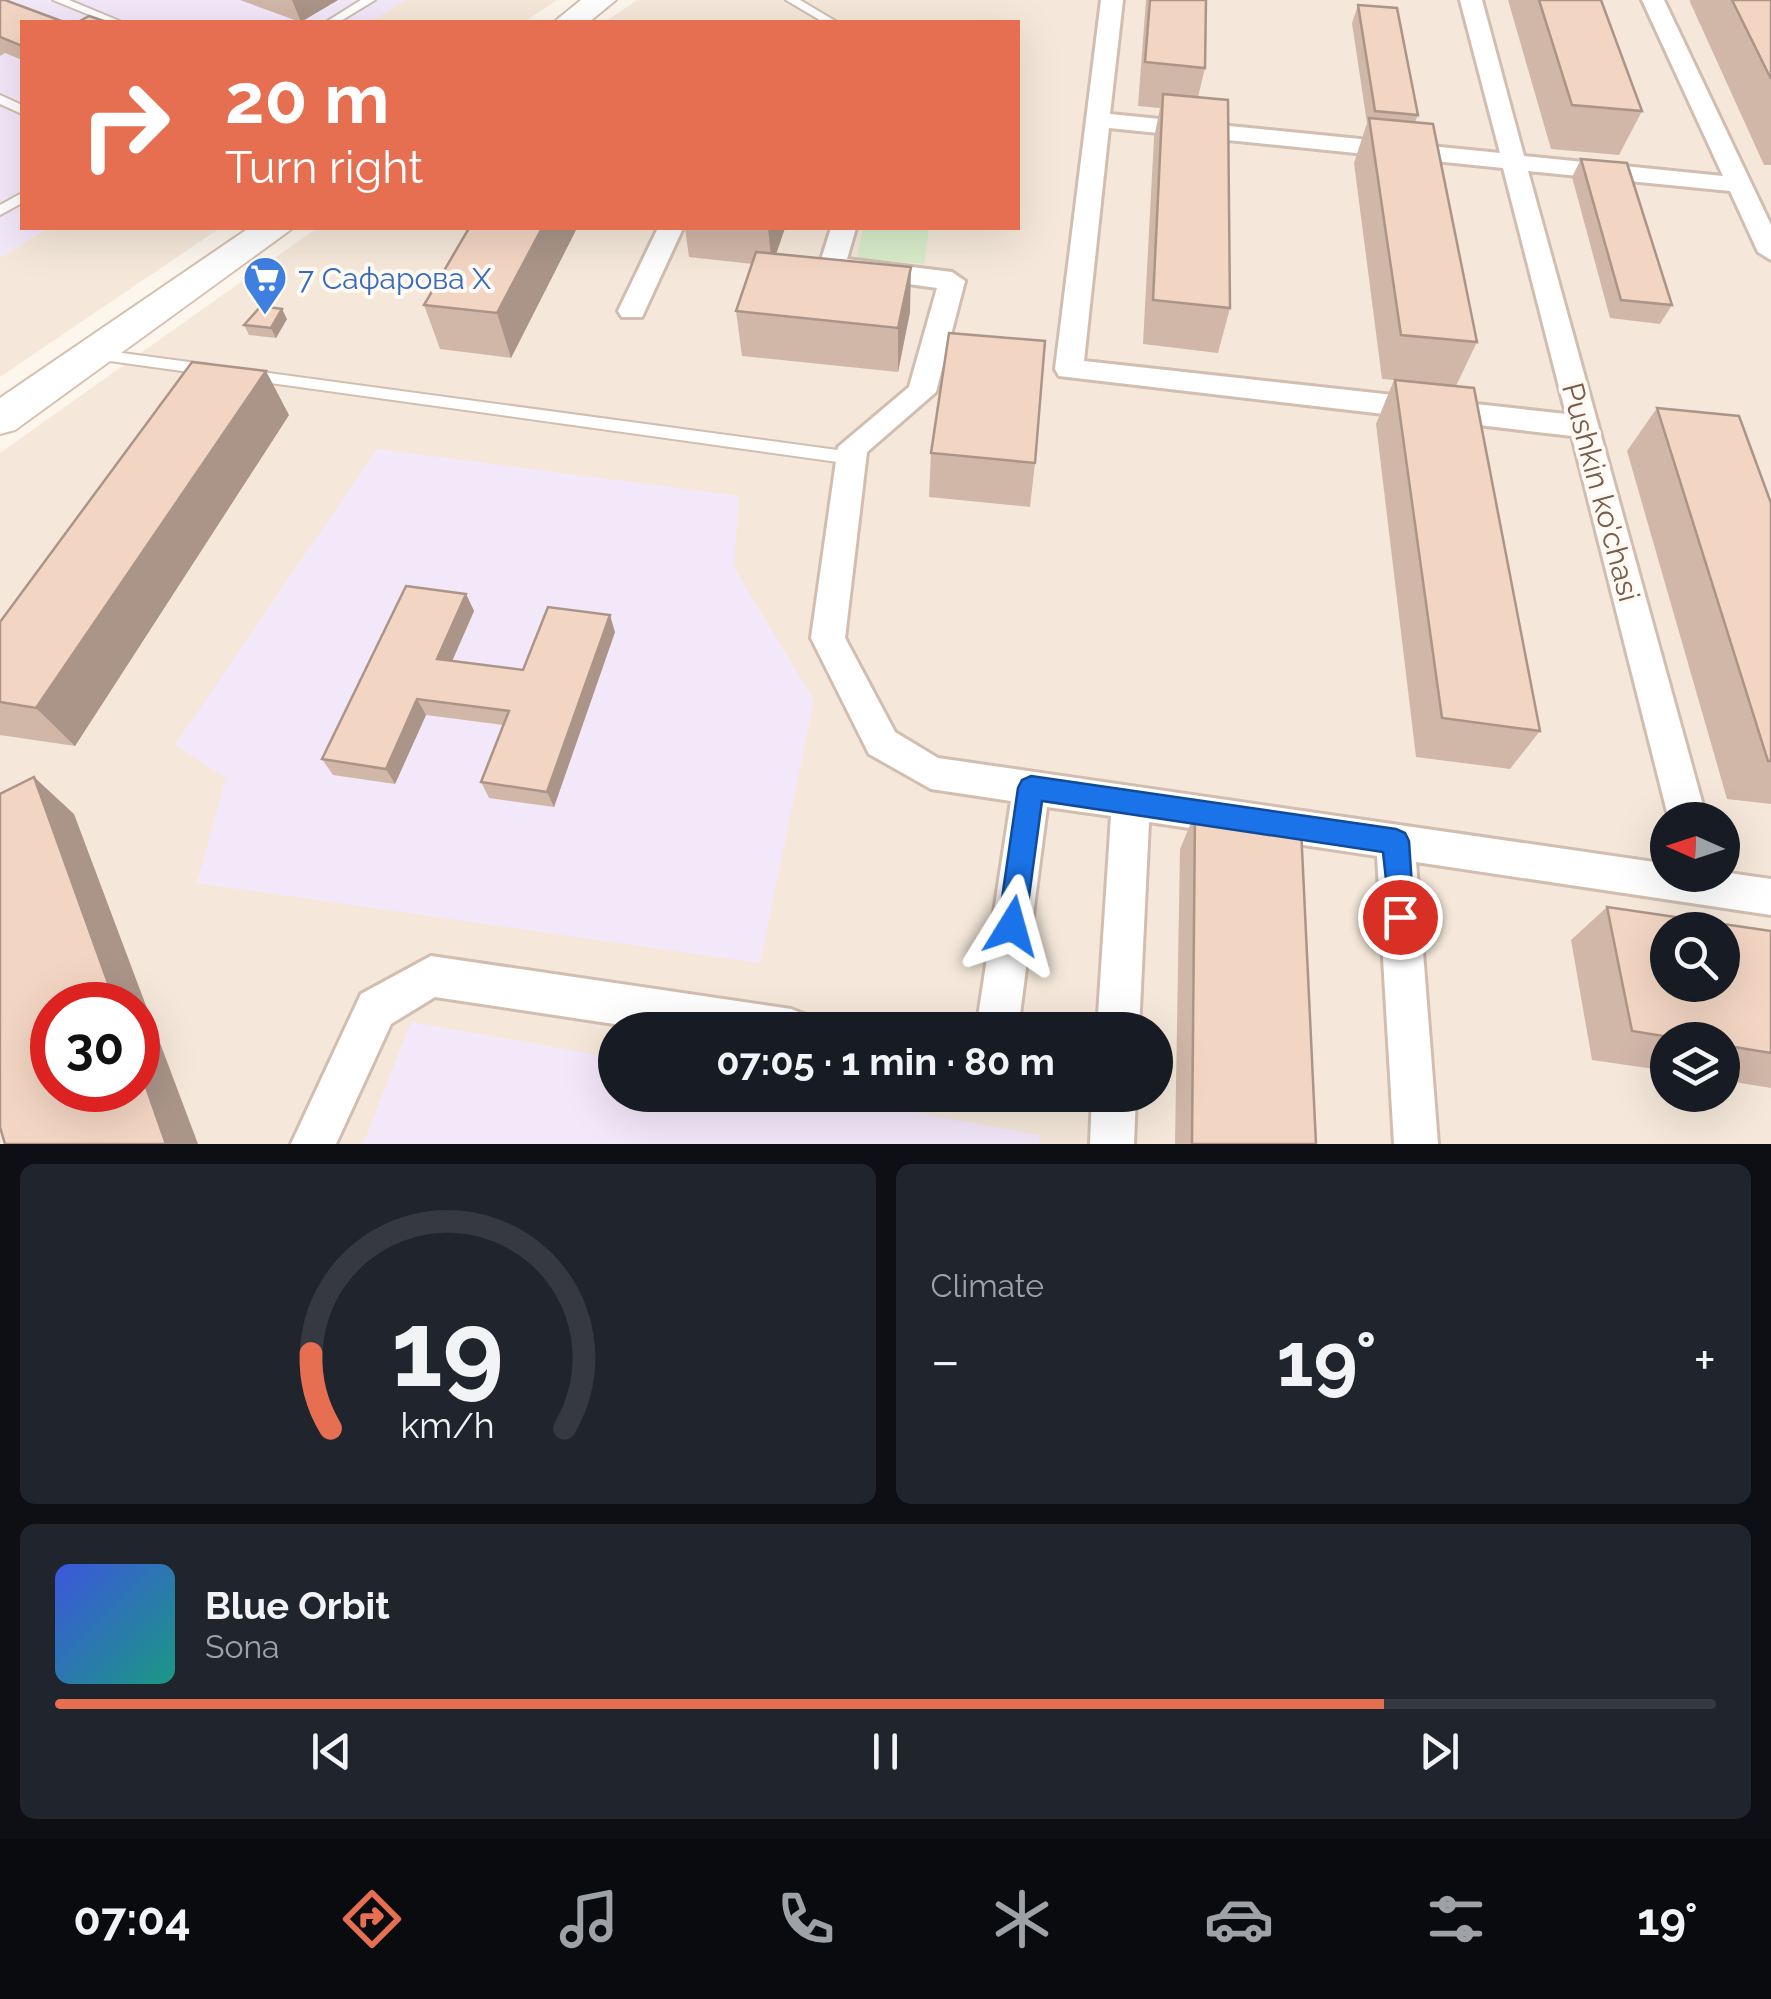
<!DOCTYPE html>
<html lang="en">
<head>
<meta charset="utf-8">
<style>
  body { margin:0; font-family:Raleway,sans-serif; background:#20242c; color:#f1f3f6; height:100vh; display:flex; flex-direction:column; font-size:38px; white-space:nowrap }
  * { box-sizing:border-box; margin:0 }
  p { font-size:32px; color:#9ea1a6 }
  .icon { flex:none; width:55px; height:55px; fill:none; stroke:currentColor; stroke-width:2; stroke-linecap:round; stroke-linejoin:round }
  .map { position:relative; height:1144px; overflow:hidden }
  .side { display:flex; flex-direction:column; gap:20px; padding:20px; background:#0d0f14; flex:1 }
  .side>* { flex:none }
  .top-card { position:absolute; left:20px; top:20px; width:1000px; height:210px; border-radius:0px; box-shadow:0 10px 40px #0002; background:#e76f51; color:#fff; overflow:hidden }
  .needle { width:65px; rotate:273deg }
  .buttons { position:absolute; left:1650px; top:802px; display:grid; gap:20px }
  .buttons a { display:grid; place-items:center; width:90px; height:90px; border-radius:50%; background:#171b24; box-shadow:0 10px 40px #0002; font-size:50px }
  .speed { position:absolute; left:30px; top:982px; display:flex; gap:20px; font-size:50px; font-weight:700; text-align:center }
  .speed>* { display:grid; place-content:center; width:130px; height:130px; border-radius:50%; background:#171b24; box-shadow:0 10px 40px #0002; line-height:1 }
  .speed .limit { border:15px solid #d22; background:#fff; color:#111 }
  .pin { position:absolute; display:grid; place-items:center; width:85px; height:85px; color:#fff; margin:-42px; border:5px solid #fff; border-radius:50%; box-shadow:0 2px 10px #0007 }
  .me { position:absolute; width:110px; margin:-55px; rotate:8deg; stroke-linejoin:round; filter:drop-shadow(0 0 8px #0008) }
  .turn { display:flex; align-items:center; gap:35px; height:210px; padding:0 40px; font-size:45px }
  .turn .icon { width:130px; height:130px; stroke-width:2.5 }
  .turn b { display:block; font-size:70px; line-height:85px }
  .big { font-size:75px; font-weight:700; line-height:1.1 }
  .side .widget { flex:1; display:flex; flex-direction:column; justify-content:center; gap:15px; min-width:0; padding:0 35px; border-radius:15px; background:#20242c }
  .side .dial { align-items:center; gap:0 }
  .dial svg { height:260px; overflow:visible; fill:none; stroke:#363941; stroke-width:7; stroke-linecap:round; text-anchor:middle }
  .dial text { fill:#f1f3f6; stroke:none }
  .song { display:flex; align-items:center; gap:30px }
  .cover { width:120px; height:120px; border-radius:15px; background:linear-gradient(135deg,hsl(230 70% 55%),hsl(170 70% 35%)) }
  .played { height:10px; border-radius:5px; background:linear-gradient(90deg,#e76f51 80%,#363941 80%) }
  .keys { display:flex; justify-content:space-around; direction:ltr }
  .heat { display:flex; justify-content:space-between; align-items:center; font-size:55px; direction:ltr }
  .side .tiles { flex:1; display:grid; gap:20px; grid-template-columns:1fr 1fr }
  .widget:last-child { grid-column:span 2 }
  .trip { position:absolute; left:598px; top:1012px; width:575px; height:100px; border-radius:50px; background:#171b24; box-shadow:0 10px 40px #0002; font-weight:700; line-height:100px; text-align:center }
  .dock { display:flex; height:160px; justify-content:space-around; align-items:center; background:#090b0e; color:#9ea1a6 }
  .dock .icon { width:70px; height:70px }
  .dock .active { color:#e76f51 }
  .dock b { font-size:45px; color:#f1f3f6 }
  .map>svg:first-child { display:block }
</style>
</head>
<body>
<div class="map">
<svg width="1771" height="1144" viewBox="0 0 1771 1144">
  <rect width="100%" height="100%" fill="#fdf6ec"/>
  <!-- residential -->
  <path fill="#f5e8da" fill-rule="evenodd" d="M0,0H557L524,22H22V228H220L0,377Z
    M637,0H1771V1144H0V453L317,228H1018V22H605ZM1668,820H1722V875H1668ZM1668,930H1722V985H1668ZM52,1005H138V1090H52ZM615,1030H1155V1095H615ZM1668,1040H1722V1095H1668Z"/>
  <!-- education -->
  <path fill="#f3e8fa" d="M0,0H406L370,22H22V228H48L0,258Z
    M377,449L739,496L734,568L814,700L760,963L197,883L226,778L175,745Z
    M411,1022L615,1058V1095H818L1040,1135L1039,1144H363Z"/>
  <!-- green -->
  <path fill="#d8ecc9" d="M863,228H929L924,264L857,258Z"/>
  <g fill="none" stroke-linecap="round" stroke-linejoin="round">
    <defs>
      <path id="lane" d="M53,0H69L122,22H107Z
        M361,0H375L339,22H326Z
        M786,0H800L837,22H823Z
        M0,95L22,105V114L0,104Z
        M22,193V203L0,215V205Z
        M93,349L211,365L219,370L211,375L88,358L85,354Z
        M247,370L852,452L860,458L852,464L242,379L239,375Z"/>
      <path id="street" d="M1101,0H1123L1110,114L1500,153L1460,0H1482L1524,156L1723,176L1642,0H1664L1771,225V260L1758,252L1730,191L1528,171L1707,820H1669L1572,436L1059,376L1055,369ZM1109,128L1503,168L1566,414L1084,361Z
        M658,228H683L642,317H622L618,311Z
        M831,228H856L847,259L952,272L965,281L936,392L867,452L845,638L895,732L938,758L1668,864V875L1722,872L1771,879V915L1416,862L1438,1144H1394L1377,856L1149,822L1139,1030H1097L1111,816L1047,807L1018,1030H976L1011,801L931,789L869,754L811,638L838,447L909,387L937,288L823,272L819,266Z
        M431,956L791,1009L806,1015L812,1030H654L435,997L391,1024L336,1144H291L361,994Z
        M1092,1095H1136L1134,1144H1090Z"/>
      <path id="secondary" d="M581,0H616L589,22H554Z
        M249,228H293L15,430L0,434V398Z"/>
    </defs>
    <!-- lane casing -->
    <use href="#lane" stroke="#d1beb0" stroke-width="4"/>
    <!-- street casing -->
    <use href="#street" stroke="#d1beb0" stroke-width="6"/>
    <!-- secondary casing -->
    <use href="#secondary" stroke="#d6c0b0" stroke-width="4"/>
    <!-- lane -->
    <use href="#lane" fill="#fff" fill-rule="evenodd"/>
    <!-- street -->
    <use href="#street" fill="#fff" fill-rule="evenodd"/>
    <!-- secondary -->
    <use href="#secondary" fill="#fff" fill-rule="evenodd"/>
  </g>
  <!-- wall -->
  <path fill="#d1b7a8" d="M0,0L22,22V60L5,53L0,56Z
    M240,0H338L300,22Z
    M1146,0H1206L1205,68L1198,97L1230,308L1218,353L1143,344L1154,138L1160,108L1138,106Z
    M1508,0H1601L1642,111L1619,155L1551,149Z
    M1690,0H1771V165H1764L1690,2Z
    M1358,5L1418,115L1415,122L1477,342L1456,386L1540,731L1510,769L1416,757L1376,424L1394,380L1382,379L1354,163L1367,123L1352,23Z
    M1581,159L1672,305L1660,324L1610,318L1572,177Z
    M577,228L511,358L440,349L424,305Z
    M685,228H785L776,254L910,312L898,372L742,356L736,311L753,264L689,257Z
    M287,319L276,338L249,335L244,325Z
    M1657,408L1771,503V804L1727,799L1627,451Z
    M289,415L75,746L0,735V622Z
    M931,453L1035,463L1030,507L929,497Z
    M466,594L474,611L452,661L523,670L615,632L554,807L489,798L481,782L503,725L426,715L395,784L333,775L322,759Z
    M1195,813L1316,1144H1175L1180,849Z
    M1607,907L1771,931V1088L1722,1080V1040H1668V1071L1592,1060L1571,940Z"/>
  <!-- shaded-wall -->
  <path fill="#aa9588" d="M292,0H338L301,22Z
    M542,228H577L511,358L497,313Z
    M768,228H785L772,266Z
    M911,267L910,312L898,372V328Z
    M282,309L287,319L276,338L271,328Z
    M266,371L289,415L75,746L36,708Z
    M466,594L474,611L446,675L437,659Z
    M610,615L615,632L554,807L547,792Z
    M417,699L426,715L395,784L386,769Z
    M34,777L74,814L198,1144H166L138,1064V1005H116Z"/>
  <!-- building -->
  <path fill="#f3d5c3" stroke="#aa9588" stroke-width="2.5" fill-rule="evenodd" d="M0,0H5L64,22H22V46L0,37Z
    M1150,0H1206L1205,68L1145,62Z
    M1539,0H1601L1642,111L1572,105Z
    M1732,0H1771V79Z
    M1358,5L1397,8L1418,115L1375,111Z
    M89,16L107,22H78Z
    M1163,94L1228,100L1230,308L1153,300Z
    M1369,118L1433,124L1477,342L1401,335Z
    M1581,159L1627,163L1672,305L1621,300Z
    M469,228H542L497,313L424,305Z
    M756,252L911,267L898,328L736,311Z
    M261,306L282,309L271,328L244,325Z
    M949,333L1045,341L1035,463L931,453Z
    M192,362L266,371L36,708L0,702V622Z
    M1395,380L1474,388L1540,731L1442,718Z
    M1657,408L1739,416L1771,503V761H1768Z
    M406,586L466,594L437,659L523,670L548,607L610,615L547,792L481,782L509,711L417,699L386,769L322,759Z
    M34,777L116,1005H52V1090H138V1064L166,1144H5L0,1127V794Z
    M1195,813L1301,828L1316,1144H1192Z
    M1607,907L1771,931V1053L1722,1045V1040H1688L1632,1031ZM1668,930H1722V985H1668Z"/>
  <!-- route -->
  <path fill="#1a73e8" stroke="#114b97" stroke-width="2.5" d="M1031,776L1396,829L1405,833L1409,841L1414,917L1410,926L1400,930L1391,926L1383,852L1042,801L1025,926L1021,936L1012,940L1002,936L998,926L1018,788L1022,780Z"/>
  <!-- icons -->
  <defs>
    <symbol id="supermarket-pin" viewBox="-11 -11 22 30"><path d="M0 17L-7.5 6A9.5 9.5 0 1 1 7.5 6Z" fill="#3f7fe0" stroke="#fffaf3"/><path d="M-6-5.5h2.5l.6 2H6L4.5 2H-2.5L-4.4-4H-6ZM-1.5 3.2a1.3 1.3 0 1 0 .1 0ZM3 3.2a1.3 1.3 0 1 0 .1 0Z" fill="#fff"/></symbol>
  </defs>
  <g fill-rule="evenodd">
    <use href="#supermarket-pin" x="240" y="253" width="50" height="68"/>
  </g>
  <g text-anchor="middle" dominant-baseline="central" stroke-width="8" stroke-linejoin="round" paint-order="stroke">
    <!-- shop labels -->
    <g font-size="30" fill="#366cbe" stroke="#fffaf3" text-anchor="start">
      <text x="298" y="278">7 Сафарова Х</text>
    </g>
    <!-- street labels -->
    <g font-size="30" fill="#7a5c4d" stroke="#fffaf3">
      <text transform="translate(1601 492) rotate(75)">Pushkin ko'chasi</text>
    </g>
  </g>
</svg>
<div class="buttons">
<a><svg class="needle" viewBox="-14 -14 28 28"><path d="M0-13l5 13h-10z" fill="#e53935"/><path d="M0 13l5-13h-10z" fill="#9ea1a6"/></svg></a>
<a><svg class="icon" aria-label="search" viewBox="0 0 24 24"><circle cx="10" cy="10" r="6"/><path d="M15 15l6 6"/></svg></a>
<a><svg class="icon" aria-label="layers" viewBox="0 0 24 24"><path d="M12 4l9 5-9 5-9-5zM3 14l9 5 9-5"/></svg></a>
</div>
<div class="speed"><div class="limit">30</div></div>
<div class="pin" style="left:1400px;top:917px;background:#d93025"><svg class="icon" aria-label="arrive" viewBox="0 0 24 24"><path d="M6 21V4h12l-3 4 3 4H6"/></svg></div>
<svg class="me" style="left:1012px;top:926px" viewBox="-20 -20 40 40"><path d="M0-17L14 15 0 8-14 15z" fill="#1a73e8" stroke="#fff" stroke-width="4"/></svg>
<div class="trip">07:05 · 1 min · 80 m</div>
<div class="top-card">
<div class="turn"><svg class="icon" aria-label="right" viewBox="0 0 24 24"><path d="M7 20v-9h11M14 6l5 5-5 5"/></svg><div><b>20 m</b>Turn right</div></div>
</div>
</div>
<section class="side">
<div class="tiles">
<div class="widget dial"><svg viewBox="0 0 100 80">
<path d="M14 69A42 42 0 1 1 86 69"/>
<path d="M14 69A42 42 0 0 1 8 46" stroke="#e76f51"/>
<text x="50" y="56" font-size="32" font-weight="700">19</text>
<text x="50" y="72" font-size="11">km/h</text>
</svg></div>
<div class="widget"><p>Climate</p>
<div class="heat"><a>−</a><b class="big">19°</b><a>+</a></div>
</div>
<div class="widget">
<div class="song"><i class="cover"></i><div><b>Blue Orbit</b><p>Sona</p></div></div>
<div class="played"></div>
<div class="keys"><svg class="icon" aria-label="previous" viewBox="0 0 24 24"><path d="M18 5L8 12l10 7zM5 5v14"/></svg><svg class="icon" aria-label="pause" viewBox="0 0 24 24"><path d="M8 5v14M16 5v14"/></svg><svg class="icon" aria-label="next" viewBox="0 0 24 24"><path d="M6 5l10 7-10 7zM19 5v14"/></svg></div>
</div>
</div>
</section>
<nav class="dock">
<b>07:04</b>
<svg class="icon active" aria-label="directions" viewBox="0 0 24 24"><path d="M12 3l9 9-9 9-9-9zM9 14v-3h6M13 9l2 2-2 2"/></svg>
<svg class="icon" aria-label="music" viewBox="0 0 24 24"><path d="M9 18V5l10-2v13"/><circle cx="6" cy="18" r="3"/><circle cx="16" cy="16" r="3"/></svg>
<svg class="icon" aria-label="phone" viewBox="0 0 24 24"><path d="M5 4h4l2 5-3 2q2 4 5 5l2-3 5 2v4C11 20 4 13 5 4z"/></svg>
<svg class="icon" aria-label="climate" viewBox="0 0 24 24"><path d="M12 3v18M4 7l16 10M4 17L20 7"/></svg>
<svg class="icon" aria-label="car" viewBox="0 0 24 24"><path d="M5 17H2v-5l4-1 3-4h7l3 4 3 1v5h-3M9 17h6M6 11h13"/><circle cx="7" cy="17" r="2"/><circle cx="17" cy="17" r="2"/></svg>
<svg class="icon" aria-label="filters" viewBox="0 0 24 24"><path d="M4 7h16M4 17h16"/><circle cx="9" cy="7" r="2"/><circle cx="15" cy="17" r="2"/></svg>
<b>19°</b>
</nav>
</body>
</html>
